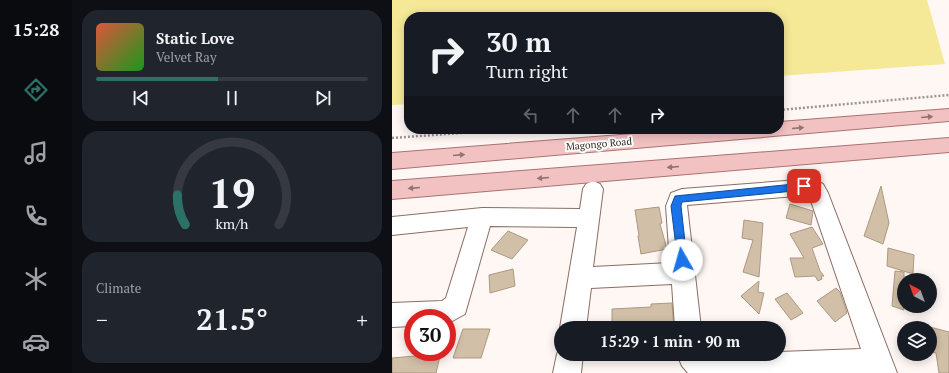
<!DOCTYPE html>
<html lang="en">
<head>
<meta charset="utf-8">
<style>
  body { margin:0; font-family:"PT Serif",serif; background:#20242c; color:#f1f3f6; height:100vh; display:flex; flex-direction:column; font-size:15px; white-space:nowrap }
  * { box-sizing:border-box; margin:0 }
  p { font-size:13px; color:#9ea1a6 }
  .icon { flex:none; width:22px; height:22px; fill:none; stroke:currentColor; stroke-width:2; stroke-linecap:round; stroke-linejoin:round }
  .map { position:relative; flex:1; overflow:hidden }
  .side { display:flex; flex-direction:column; gap:10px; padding:10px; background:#0d0f14; width:320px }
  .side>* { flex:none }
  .guide { position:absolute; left:12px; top:12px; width:380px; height:122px; border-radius:16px; box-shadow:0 2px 10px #0003; background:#171b24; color:#f1f3f6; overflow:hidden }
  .needle { width:26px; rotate:319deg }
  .controls { position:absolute; left:505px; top:273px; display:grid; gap:8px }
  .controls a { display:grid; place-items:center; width:40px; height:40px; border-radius:50%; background:#171b24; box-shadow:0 2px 10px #0003; font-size:20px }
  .speed { position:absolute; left:12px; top:309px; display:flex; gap:8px; font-size:20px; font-weight:700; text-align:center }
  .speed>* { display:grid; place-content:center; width:52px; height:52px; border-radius:50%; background:#171b24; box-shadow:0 2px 10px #0003; line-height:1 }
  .speed .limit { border:6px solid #d22; background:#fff; color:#111 }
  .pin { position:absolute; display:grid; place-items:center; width:34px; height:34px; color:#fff; margin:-17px; border-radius:8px; box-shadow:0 2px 6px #0006 }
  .me { position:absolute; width:44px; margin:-22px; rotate:353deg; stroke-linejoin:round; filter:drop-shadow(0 0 3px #0008) }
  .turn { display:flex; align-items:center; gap:14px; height:84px; padding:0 16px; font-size:18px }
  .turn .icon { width:52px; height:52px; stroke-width:2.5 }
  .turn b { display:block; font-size:28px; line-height:34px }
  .lanes { display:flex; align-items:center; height:38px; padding:0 16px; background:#0003; justify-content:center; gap:20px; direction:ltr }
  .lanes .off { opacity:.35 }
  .big { font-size:30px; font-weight:700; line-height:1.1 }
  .side .tile { flex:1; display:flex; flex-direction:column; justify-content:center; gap:6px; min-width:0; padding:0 14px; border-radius:16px; background:#20242c }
  .side .dial { align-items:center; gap:0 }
  .dial svg { height:104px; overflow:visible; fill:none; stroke:#363941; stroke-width:7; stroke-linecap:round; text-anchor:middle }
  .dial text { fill:#f1f3f6; stroke:none }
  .song { display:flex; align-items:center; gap:12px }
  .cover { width:48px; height:48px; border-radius:6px; background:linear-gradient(135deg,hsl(10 70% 55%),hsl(120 70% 35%)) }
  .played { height:4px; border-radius:2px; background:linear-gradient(90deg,#2b7167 45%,#363941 45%) }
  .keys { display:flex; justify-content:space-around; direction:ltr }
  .heat { display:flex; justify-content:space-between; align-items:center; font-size:22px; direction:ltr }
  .trip { position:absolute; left:162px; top:321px; width:232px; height:40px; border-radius:20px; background:#171b24; box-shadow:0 2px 10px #0003; font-weight:700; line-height:40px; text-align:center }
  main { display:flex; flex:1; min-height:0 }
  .tabs { display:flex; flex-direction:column; width:72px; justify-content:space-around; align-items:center; background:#090b0e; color:#9ea1a6 }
  .tabs .icon { width:28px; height:28px }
  .tabs .selected { color:#2b7167 }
  .tabs b { font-size:18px; color:#f1f3f6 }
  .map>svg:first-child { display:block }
</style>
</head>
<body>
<main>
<nav class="tabs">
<b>15:28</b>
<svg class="icon selected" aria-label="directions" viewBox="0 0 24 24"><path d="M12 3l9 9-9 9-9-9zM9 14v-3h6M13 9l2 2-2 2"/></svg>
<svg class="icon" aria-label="music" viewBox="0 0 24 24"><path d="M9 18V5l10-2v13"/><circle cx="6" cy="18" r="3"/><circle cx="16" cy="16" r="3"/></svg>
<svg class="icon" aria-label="phone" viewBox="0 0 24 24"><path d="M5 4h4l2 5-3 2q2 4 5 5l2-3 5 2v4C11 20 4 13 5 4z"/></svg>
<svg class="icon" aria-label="climate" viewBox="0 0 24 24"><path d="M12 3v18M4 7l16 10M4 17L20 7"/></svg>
<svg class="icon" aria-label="car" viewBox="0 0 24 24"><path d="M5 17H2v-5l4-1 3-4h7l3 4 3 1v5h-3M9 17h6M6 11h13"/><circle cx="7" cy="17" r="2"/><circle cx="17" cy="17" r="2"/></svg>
</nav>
<section class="side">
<div class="tile">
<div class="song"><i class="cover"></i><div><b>Static Love</b><p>Velvet Ray</p></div></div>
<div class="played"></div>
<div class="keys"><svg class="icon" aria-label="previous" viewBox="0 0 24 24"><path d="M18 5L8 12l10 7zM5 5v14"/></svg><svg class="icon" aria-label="pause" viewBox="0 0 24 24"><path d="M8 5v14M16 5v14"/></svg><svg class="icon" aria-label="next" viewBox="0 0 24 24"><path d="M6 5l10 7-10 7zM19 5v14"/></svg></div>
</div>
<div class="tile dial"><svg viewBox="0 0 100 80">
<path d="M14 69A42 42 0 1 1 86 69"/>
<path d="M14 69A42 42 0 0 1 8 46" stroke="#2b7167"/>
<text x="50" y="56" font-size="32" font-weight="700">19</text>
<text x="50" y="72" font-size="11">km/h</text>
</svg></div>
<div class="tile"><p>Climate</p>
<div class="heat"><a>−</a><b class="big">21.5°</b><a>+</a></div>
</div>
</section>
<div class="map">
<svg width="557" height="373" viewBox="0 0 557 373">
  <rect width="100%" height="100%" fill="#fef7f4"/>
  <!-- green -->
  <path fill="#f5e896" d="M0,0H535L553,64L387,76V17H17V104L0,105Z"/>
  <!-- building -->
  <path fill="#d2bfa7" stroke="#ab9981" d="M489,186L497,223L491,244L472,236Z
    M398,204L421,211L419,225L394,218Z
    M267,207L270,223L268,224L275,249L249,254L246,236H247L243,210Z
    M352,220L371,223L367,277L351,272L361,240L350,238Z
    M420,227L431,244L420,248L428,271L432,276H429L430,279L426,281L423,276L403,277L398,258H412L398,234Z
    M116,231L136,240L120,259L99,250Z
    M496,248L522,255L521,274L495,266Z
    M121,269L123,286L98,293L97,275Z
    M503,271L512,272V310L500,306Z
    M367,281L366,292L372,293L367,314L349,296Z
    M444,288L448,292L455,313L443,322L425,301Z
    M395,293L411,313L399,320L383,299Z
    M280,303L282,328H220V309L259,307V304Z
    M538,327L557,332V373H547L544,353L538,352Z
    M71,329H98L89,358H61Z
    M24,352H49L44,373H0V358L23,356Z"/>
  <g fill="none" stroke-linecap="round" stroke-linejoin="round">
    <defs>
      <path id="minor" d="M420,179L431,184L436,193L505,373H296L290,366L285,354H387V352L469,349L417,195L295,205L309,328H283L280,284L199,288L194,328H169V330L168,328L185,227L98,226L73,314L55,324V318H21V326L0,327V303L50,301L54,298L76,227L0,235V217L90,208L188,209L191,189L194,184L201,181L208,184L211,189L201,267L278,263L274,206L279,193L290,189Z
        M169,344V354H191L189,373H161L165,354Z"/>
      <path id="major" d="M557,109V121L0,169V153L305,129H387V122Z
        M557,138V152L0,199V181Z"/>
    </defs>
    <!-- minor casing -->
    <use href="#minor" stroke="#8a6e62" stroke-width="2"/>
    <!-- major casing -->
    <use href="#major" stroke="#aa7270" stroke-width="2"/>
    <!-- path -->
    <path stroke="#9d948f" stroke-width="2.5" stroke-dasharray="2 2" stroke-linecap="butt" d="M387,110L557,95
      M0,138L124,129"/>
    <!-- minor -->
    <use href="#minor" fill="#fff" fill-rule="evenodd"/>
    <!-- major -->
    <use href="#major" fill="#f2c2c2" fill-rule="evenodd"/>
  </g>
  <!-- one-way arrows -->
  <defs><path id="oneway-solid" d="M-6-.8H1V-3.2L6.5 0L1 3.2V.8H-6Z"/></defs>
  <g fill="#927572">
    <use href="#oneway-solid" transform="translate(535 117) rotate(-5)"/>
    <use href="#oneway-solid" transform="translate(406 128) rotate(-5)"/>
    <use href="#oneway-solid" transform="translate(67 155) rotate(-5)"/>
    <use href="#oneway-solid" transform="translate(281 167) rotate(175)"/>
    <use href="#oneway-solid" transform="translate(151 178) rotate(175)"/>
    <use href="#oneway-solid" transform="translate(22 188) rotate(175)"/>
  </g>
  <!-- route -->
  <path fill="#1a73e8" stroke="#114b97" d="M412,183L417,186L412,190L290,202L289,206L295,260L294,263L290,264L286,263L279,206L283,196Z"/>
  <g text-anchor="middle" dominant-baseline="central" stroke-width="4" stroke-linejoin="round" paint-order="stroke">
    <!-- street labels -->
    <g font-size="10" fill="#332822" stroke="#fff">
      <text transform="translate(207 144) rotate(-5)">Magongo Road</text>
    </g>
  </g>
</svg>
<div class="controls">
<a><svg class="needle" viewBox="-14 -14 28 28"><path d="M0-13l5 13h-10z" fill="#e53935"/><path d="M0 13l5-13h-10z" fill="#9ea1a6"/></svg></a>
<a><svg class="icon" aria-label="layers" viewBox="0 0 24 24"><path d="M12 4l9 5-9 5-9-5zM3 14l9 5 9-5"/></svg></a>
</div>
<div class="speed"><div class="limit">30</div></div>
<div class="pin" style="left:412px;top:186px;background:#d93025"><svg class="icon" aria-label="arrive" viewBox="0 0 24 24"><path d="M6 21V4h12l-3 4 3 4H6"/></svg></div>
<svg class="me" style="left:290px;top:260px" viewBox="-20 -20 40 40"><circle r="19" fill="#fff"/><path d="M0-13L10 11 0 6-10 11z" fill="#1a73e8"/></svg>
<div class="trip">15:29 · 1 min · 90 m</div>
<div class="guide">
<div class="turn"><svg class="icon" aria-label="right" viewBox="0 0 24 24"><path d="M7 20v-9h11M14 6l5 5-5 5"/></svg><div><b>30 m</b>Turn right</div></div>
<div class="lanes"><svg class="icon off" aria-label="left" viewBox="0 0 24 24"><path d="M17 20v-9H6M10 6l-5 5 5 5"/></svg><svg class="icon off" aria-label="ahead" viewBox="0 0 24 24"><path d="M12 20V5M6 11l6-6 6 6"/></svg><svg class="icon off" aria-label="ahead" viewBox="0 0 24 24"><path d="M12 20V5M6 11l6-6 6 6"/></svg><svg class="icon" aria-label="right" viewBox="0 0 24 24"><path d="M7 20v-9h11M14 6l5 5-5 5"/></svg></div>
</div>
</div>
</main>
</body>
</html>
